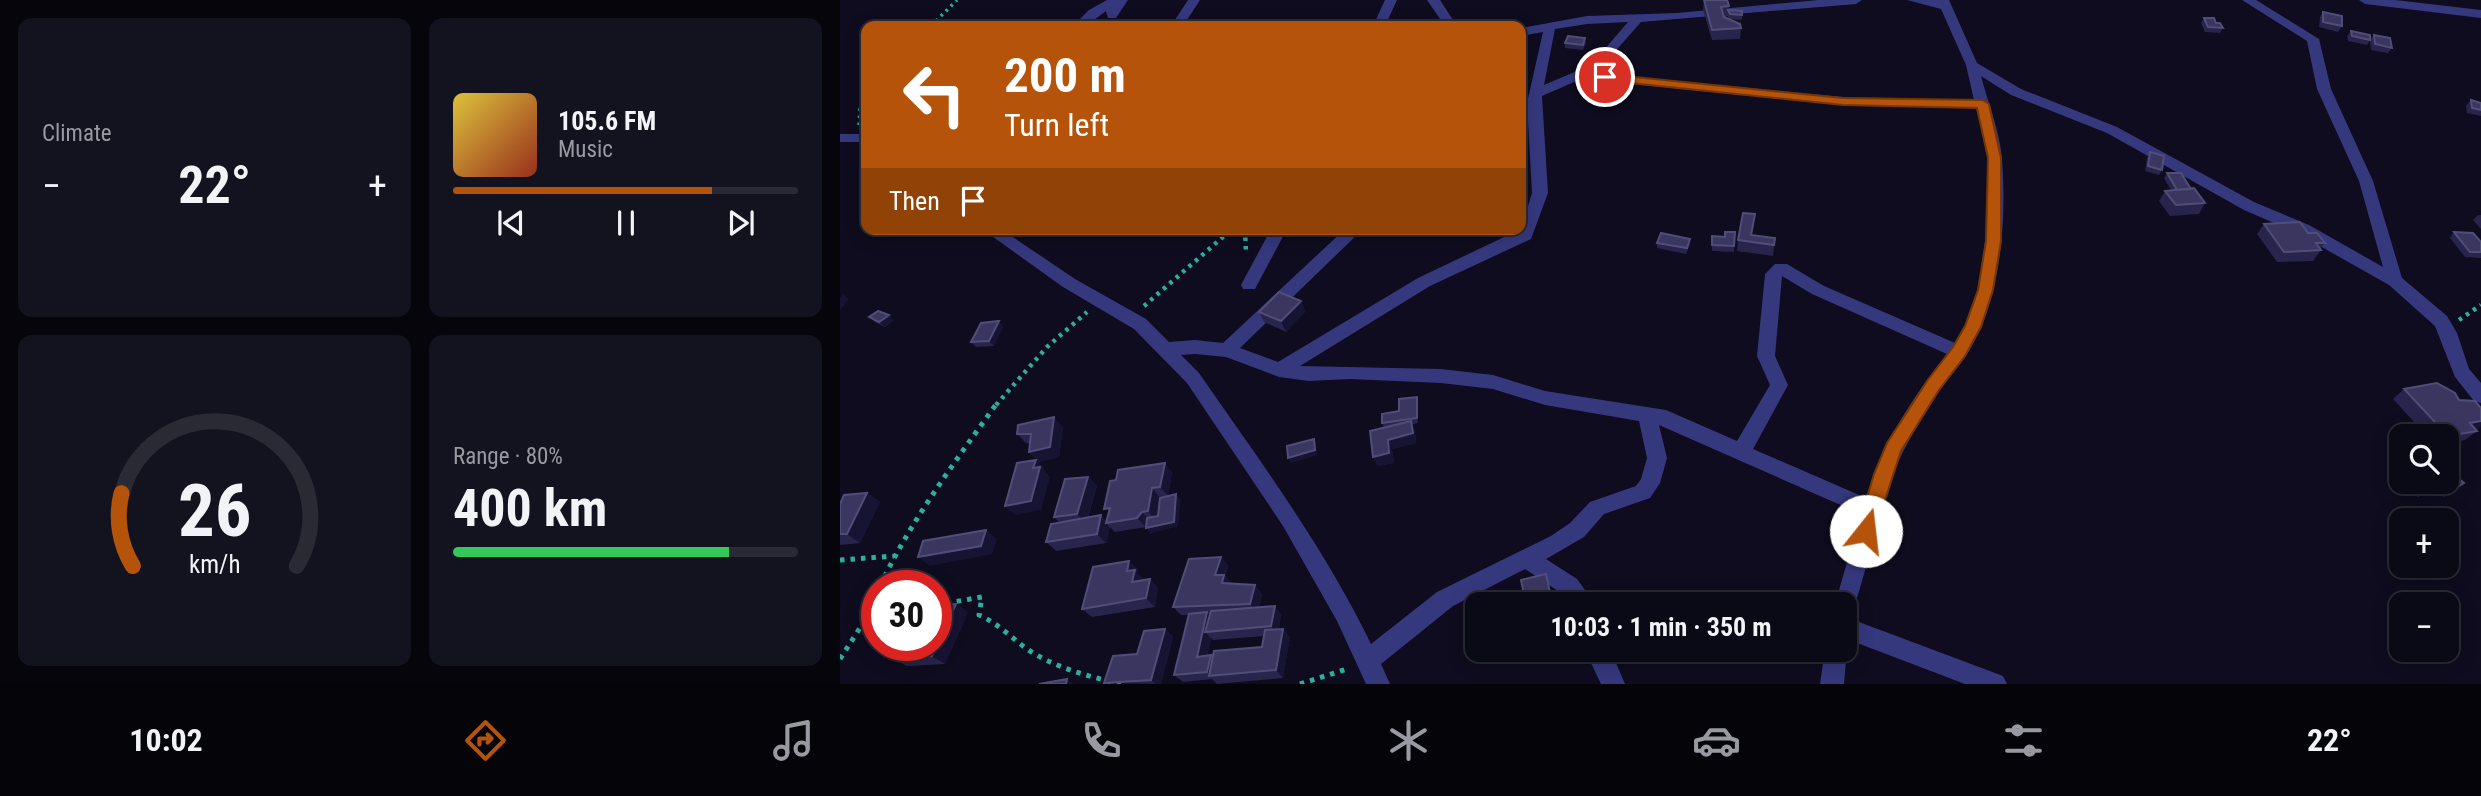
<!DOCTYPE html>
<html lang="en">
<head>
<meta charset="utf-8">
<style>
  body { margin:0; font-family:"Roboto Condensed",sans-serif; background:#13121f; color:#f1f3f6; height:100vh; display:flex; flex-direction:column; font-size:26px; white-space:nowrap }
  * { box-sizing:border-box; margin:0 }
  p { font-size:23px; color:#999aa1 }
  .icon { flex:none; width:38px; height:38px; fill:none; stroke:currentColor; stroke-width:2; stroke-linecap:round; stroke-linejoin:round }
  .map { position:relative; flex:1; overflow:hidden }
  .panel { display:flex; flex-direction:column; gap:18px; padding:18px; background:#06050c; width:840px }
  .panel>* { flex:none }
  .top-card { position:absolute; left:21px; top:21px; width:665px; height:214px; border-radius:14px; box-shadow:0 4px 18px #0003,0 0 0 2px #2a2a35; background:#b45309; color:#fff; overflow:hidden }
  .fabs { position:absolute; left:1549px; top:424px; display:grid; gap:14px }
  .fabs a { display:grid; place-items:center; width:70px; height:70px; border-radius:14px; background:#0a0916; box-shadow:0 4px 18px #0003,0 0 0 2px #2a2a35; font-size:35px }
  .speed { position:absolute; left:21px; top:570px; display:flex; gap:14px; font-size:35px; font-weight:700; text-align:center }
  .speed>* { display:grid; place-content:center; width:91px; height:91px; border-radius:50%; background:#0a0916; box-shadow:0 4px 18px #0003,0 0 0 2px #2a2a35; line-height:1 }
  .speed .limit { border:10px solid #d22; background:#fff; color:#111 }
  .pin { position:absolute; display:grid; place-items:center; width:60px; height:60px; color:#fff; margin:-30px; border:4px solid #fff; border-radius:50%; box-shadow:0 2px 7px #0007 }
  .me { position:absolute; width:77px; margin:-38px; rotate:16deg; stroke-linejoin:round; filter:drop-shadow(0 0 5px #0008) }
  .turn { display:flex; align-items:center; gap:24px; height:147px; padding:0 28px; font-size:32px }
  .turn .icon { width:91px; height:91px; stroke-width:2.5 }
  .turn b { display:block; font-size:49px; line-height:60px }
  .then { display:flex; align-items:center; height:66px; padding:0 28px; background:#0003; gap:14px; font-size:26px }
  .big { font-size:52px; font-weight:700; line-height:1.1 }
  .panel .tile { flex:1; display:flex; flex-direction:column; justify-content:center; gap:10px; min-width:0; padding:0 24px; border-radius:14px; background:#13121f }
  .panel .dial { align-items:center; gap:0 }
  .dial svg { height:182px; overflow:visible; fill:none; stroke:#2a2a35; stroke-width:7; stroke-linecap:round; text-anchor:middle }
  .dial text { fill:#f1f3f6; stroke:none }
  .song { display:flex; align-items:center; gap:21px }
  .cover { width:84px; height:84px; border-radius:10px; background:linear-gradient(135deg,hsl(50 70% 55%),hsl(10 70% 35%)) }
  .played { height:7px; border-radius:4px; background:linear-gradient(90deg,#b45309 75%,#2a2a35 75%) }
  .keys { display:flex; justify-content:space-around; direction:ltr }
  .heat { display:flex; justify-content:space-between; align-items:center; font-size:38px; direction:ltr }
  .charge { height:10px; border-radius:5px; background:linear-gradient(90deg,#34c759 80%,#2a2a35 0) }
  .panel .tiles { flex:1; display:grid; gap:18px; grid-template-columns:repeat(2,1fr) }
  .trip { position:absolute; left:625px; top:592px; width:392px; height:70px; border-radius:14px; background:#0a0916; box-shadow:0 4px 18px #0003,0 0 0 2px #2a2a35; font-weight:700; line-height:70px; text-align:center }
  .tabs { display:flex; height:112px; justify-content:space-around; align-items:center; background:#040409; color:#999aa1 }
  .tabs .icon { width:49px; height:49px }
  .tabs .on { color:#b45309 }
  .tabs b { font-size:32px; color:#f1f3f6 }
  main { display:flex; flex:1; min-height:0 }
  .map>svg:first-child { display:block }
</style>
</head>
<body>
<main>
<section class="panel">
<div class="tiles">
<div class="tile"><p>Climate</p>
<div class="heat"><a>−</a><b class="big">22°</b><a>+</a></div>
</div>
<div class="tile">
<div class="song"><i class="cover"></i><div><b>105.6 FM</b><p>Music</p></div></div>
<div class="played"></div>
<div class="keys"><svg class="icon" aria-label="previous" viewBox="0 0 24 24"><path d="M18 5L8 12l10 7zM5 5v14"/></svg><svg class="icon" aria-label="pause" viewBox="0 0 24 24"><path d="M8 5v14M16 5v14"/></svg><svg class="icon" aria-label="next" viewBox="0 0 24 24"><path d="M6 5l10 7-10 7zM19 5v14"/></svg></div>
</div>
<div class="tile dial"><svg viewBox="0 0 100 80">
<path d="M14 69A42 42 0 1 1 86 69"/>
<path d="M14 69A42 42 0 0 1 9 37" stroke="#b45309"/>
<text x="50" y="56" font-size="32" font-weight="700">26</text>
<text x="50" y="72" font-size="11">km/h</text>
</svg></div>
<div class="tile"><p>Range · 80%</p><b class="big">400 km</b><div class="charge"></div></div>
</div>
</section>
<div class="map">
<svg width="1641" height="684" viewBox="0 0 1641 684">
  <rect width="100%" height="100%" fill="#0e0c1e"/>
  <g fill="none" stroke-linecap="round" stroke-linejoin="round">
    <!-- path-far2 -->
    <path stroke="#2bb09f" stroke-width="3.5" stroke-dasharray="2.5 4.5" stroke-linecap="butt" d="M91,26L117,0
      M19,125L20,109L26,102"/>
    <!-- path-far1 -->
    <path stroke="#2bb09f" stroke-width="4.5" stroke-dasharray="3.5 5" stroke-linecap="butt" d="M405,229L406,253
      M304,306L392,229
      M1619,320L1641,305
      M156,405L207,347L247,312"/>
    <!-- path -->
    <path stroke="#2bb09f" stroke-width="5" stroke-dasharray="4.5 6" stroke-linecap="butt" d="M0,560L54,556
      M40,586C71,520 115,462 157,403
      M96,605L142,597L139,615C160,624 174,641 193,653C220,669 251,677 281,684
      M0,659L27,617L37,595
      M460,684L510,668"/>
    <!-- minor -->
    <path fill="#36387e" fill-rule="evenodd" d="M267,0H288L276,18H268L266,11L246,26H233L249,10Z
      M348,0H360L343,26H331Z
      M545,0H557L545,26H533Z
      M587,0H600L617,26H605Z
      M978,0H1022L1016,4L801,22L756,73L1003,97L1134,100L1126,65L1101,9L1067,0H1109L1137,63L1181,89L1277,127L1414,202L1469,225L1543,267L1519,181L1477,89L1467,41L1402,0H1416L1479,39L1491,89L1533,181L1562,278L1607,316L1617,333L1629,369L1641,383V403L1634,401L1615,377L1595,326L1549,285L1457,233L1404,210L1267,133L1171,95L1141,76C1148,103 1160,131 1162,159C1167,223 1161,300 1126,356C1118,368 1108,378 1100,390C1082,416 1065,445 1053,474L1011,619L1163,676L1167,684H1125L1004,638V604H995L1021,514L819,425L827,458L820,483L810,498L764,514L744,537L706,559L737,579L755,604H730L721,593L685,569L613,606L541,664L550,684H526L497,621L443,526L347,383L294,329L223,287L142,229H161L235,279L306,319L329,342L355,340L383,343L505,229H523L400,348L438,362L578,278L681,229L692,193L687,103L703,32L681,36V28L747,16L837,13ZM788,22L751,65L704,85L715,29L747,24ZM741,79L1003,105L1136,108L1148,157L1145,241L1138,290L1125,327L1115,343L984,286L947,264H935L925,274L917,356L930,385L897,441L826,410L705,391L653,375L601,369L460,366L590,286L691,239L708,193L702,96ZM942,276L972,294L1107,354C1072,398 1042,444 1026,498L913,449L948,385L935,356ZM355,354L386,357L439,377L469,381L510,379L601,383L653,389L705,405L799,421L807,458L801,479L796,486L750,502L730,523L711,536L597,592L531,644C484,547 420,461 359,373L341,355Z
      M1519,0H1555L1641,10V18L1525,4Z
      M0,134H26V142H0Z
      M431,229H447L415,289H403L401,285Z
      M1004,642L1007,649L1004,684H980L985,649H1004Z
      M748,649H770L785,684H761L751,663Z"/>
  </g>
  <!-- wall -->
  <path fill="#29244c" fill-rule="evenodd" d="M864,0L889,6V10L902,11V20L889,19L888,16L884,17L901,28L900,39L872,40L863,10Z
    M1483,12L1502,26L1498,32L1479,27L1480,17Z
    M1364,18L1376,23L1383,28L1380,33L1365,32L1361,23Z
    M1511,31L1530,39L1534,35L1552,48L1548,53L1531,50L1530,40L1527,45L1508,41L1507,36Z
    M745,38L746,43L743,50L725,48V43Z
    M1631,100L1641,103V116L1627,113L1626,106Z
    M1310,152L1322,170L1319,175L1305,171L1307,158Z
    M1327,173L1351,189L1365,203L1359,214L1330,216L1319,201L1325,191L1331,190L1324,178Z
    M1638,215H1641V229L1633,220Z
    M1424,224L1468,233L1485,243L1480,249L1481,250L1473,261L1437,262L1417,234Z
    M914,225L912,235L935,238L933,256L897,251L898,240Z
    M895,232L894,252L872,251V236L885,237Z
    M1614,232L1641,242V258L1625,257L1610,238Z
    M817,243L850,244L846,254L817,248Z
    M466,311L446,332L424,322L419,312Z
    M29,317L54,320L45,327L35,322Z
    M163,327L154,346L136,347L131,342Z
    M1564,389L1619,400L1639,428L1636,429L1637,431L1625,440L1606,444V436H1587L1553,399Z
    M577,397L578,402V423L572,424L575,431L576,443L552,449L554,463L537,466L544,428L542,423Z
    M223,427L219,457L198,462L189,452L190,444L186,443L177,434Z
    M325,463L332,473L328,496L340,499L338,526L310,533L306,527L275,532L270,527L266,543L216,551L206,542L219,522L214,517L248,477L257,486L248,518L267,521L276,480Z
    M1606,469L1624,483L1604,497L1593,488L1578,497L1555,476L1561,471V481H1606Z
    M27,493L40,502L20,543L0,545V504Z
    M381,557L388,566L385,576L392,584L415,585L422,594L419,607L441,614L439,629H443L450,637L443,678L377,684L372,679L343,682L334,675L349,615H341L333,607ZM424,636L422,647L373,657L371,655L367,656L371,638L373,640Z
    M298,569L297,573L303,579V580L310,579L318,588L315,607L252,617L242,609Z
    M116,604L128,612L105,664L67,666L54,659Z
    M325,629L333,637L321,684L264,683Z"/>
  <!-- shaded-wall -->
  <path fill="#171332" d="M3,294L9,299L0,310V298Z
    M461,301L466,311L446,332L441,321Z
    M49,315L54,320L45,327L39,322Z
    M159,321L163,327L154,346L149,341Z
    M577,397L578,402V423L577,418Z
    M214,417L223,427L219,457L198,462L189,452Z
    M571,421L575,431L576,443L552,449L554,463L537,466L533,457L548,440Z
    M1641,421V427L1639,428L1618,433L1630,423Z
    M474,439L476,444L478,455L451,463L448,458Z
    M196,460L205,469V471L210,477L201,510L175,515L165,506L193,468Z
    M325,463L332,473L328,496L320,487Z
    M248,477L257,486L246,523L237,514Z
    M1601,481H1602L1593,488L1578,497L1590,487Z
    M1624,483L1611,493L1604,497L1616,488Z
    M312,488L320,498L316,521L308,511Z
    M27,493L40,502L20,543L7,534Z
    M336,494L340,499L338,526L310,533L306,528Z
    M302,512L310,521L306,527L297,518Z
    M261,515L269,523H266L270,527L266,543L257,534Z
    M146,530L157,539L152,554L90,566L78,557Z
    M381,557L388,566L385,576L392,584L389,592L375,575Z
    M289,561L298,569L297,573L303,579L301,590L292,582L287,571Z
    M310,579L318,588L315,607L306,598Z
    M415,585L422,594L417,612L410,604Z
    M116,604L128,612L105,664L92,656Z
    M435,606L441,614L438,634L431,626Z
    M367,612L375,620L365,632L371,638L365,664L357,657Z
    M325,629L333,637L321,684H316L311,680Z
    M443,629L450,637L443,678L436,670Z
    M371,655L379,663L372,676L367,672Z
    M227,679L234,684H226Z"/>
  <!-- building -->
  <path fill="#3b3660" stroke="#514d79" stroke-width="2" d="M864,0H887L889,6L881,7L884,17L900,24L901,28L872,30Z
    M888,10L902,11V15L890,14Z
    M1483,12L1502,16V26L1483,22Z
    M1364,18H1374L1376,23H1380L1383,28L1368,27Z
    M617,20L625,21L623,26H615Z
    M1511,31L1530,35V40L1512,36Z
    M1534,35L1550,38L1552,48L1535,44Z
    M728,36L745,38L743,45L725,43Z
    M1631,100L1641,103V110L1632,108Z
    M1310,152L1324,156L1322,170L1308,166Z
    M1327,173H1341L1351,189L1337,190Z
    M1354,188L1365,203L1336,205L1325,191Z
    M903,213L915,214L911,235L935,238L934,245L898,240Z
    M1460,222L1468,233H1477L1485,243H1476L1481,250L1444,252L1424,224Z
    M885,232H895L894,246L872,245V236L885,237Z
    M1614,232L1633,233L1641,242V252H1630Z
    M821,233L850,239L847,248L817,243Z
    M439,292L461,301L441,321L419,312Z
    M38,311L49,315L39,322L29,317Z
    M159,321L149,341L131,342L141,323Z
    M1597,383L1615,393L1619,400L1635,401L1641,408V421L1630,423L1637,431L1608,436L1564,389Z
    M577,397V418L542,423V414L559,411V399Z
    M214,417L210,447L189,452L191,434H177L178,425Z
    M571,421L573,433L548,440L549,453L533,457L530,431Z
    M474,439L475,450L448,458L447,446Z
    M196,460L193,468L200,467L191,501L165,506L177,463Z
    M325,463L320,487L312,488L308,511L302,512L297,518L266,523L270,508L264,509L270,481L276,480L278,470Z
    M1606,469L1624,483L1616,488L1606,480Z
    M248,477L237,514L214,517L225,479Z
    M1583,481H1601L1590,487Z
    M27,493L7,534H0V504L4,495Z
    M336,494L334,522L306,528L307,518L318,516L320,498Z
    M261,515L257,534L206,542L211,524Z
    M146,530L141,546L78,557L83,541Z
    M381,557L375,575H384L382,583L415,585L410,604L333,607L349,559Z
    M289,561L287,571L295,570L292,582L310,579L306,598L242,609L253,567Z
    M706,574L712,602L707,604H686L681,580Z
    M116,604L92,656L54,659L60,646H96V605Z
    M435,606L431,626L365,632L371,611Z
    M367,612L357,657L371,655L367,672L334,675L349,614Z
    M325,629L311,680L264,683L273,656L297,654L304,631Z
    M443,629L436,670L369,676L374,651L422,647L425,630Z
    M227,679L226,684H199Z"/>
  <!-- route -->
  <path fill="#b45309" stroke="#753606" stroke-width="2" d="M765,74L1003,98L1143,100L1149,104L1161,158V241L1153,290L1141,327L1125,356L1099,390L1061,451L1033,537L1026,540L1020,537L1017,531L1034,474L1047,443L1087,381L1113,347L1125,326L1138,290L1146,241L1148,158L1137,108L1003,105L761,80L759,77Z"/>
</svg>
<div class="fabs">
<a><svg class="icon" aria-label="search" viewBox="0 0 24 24"><circle cx="10" cy="10" r="6"/><path d="M15 15l6 6"/></svg></a>
<a>+</a>
<a>−</a>
</div>
<div class="speed"><div class="limit">30</div></div>
<div class="pin" style="left:765px;top:77px;background:#d93025"><svg class="icon" aria-label="arrive" viewBox="0 0 24 24"><path d="M6 21V4h12l-3 4 3 4H6"/></svg></div>
<svg class="me" style="left:1026px;top:531px" viewBox="-20 -20 40 40"><circle r="19" fill="#fff"/><path d="M0-13L10 11 0 6-10 11z" fill="#b45309"/></svg>
<div class="trip">10:03 · 1 min · 350 m</div>
<div class="top-card">
<div class="turn"><svg class="icon" aria-label="left" viewBox="0 0 24 24"><path d="M17 20v-9H6M10 6l-5 5 5 5"/></svg><div><b>200 m</b>Turn left</div></div>
<div class="then">Then<svg class="icon" aria-label="arrive" viewBox="0 0 24 24"><path d="M6 21V4h12l-3 4 3 4H6"/></svg></div>
</div>
</div>
</main>
<nav class="tabs">
<b>10:02</b>
<svg class="icon on" aria-label="directions" viewBox="0 0 24 24"><path d="M12 3l9 9-9 9-9-9zM9 14v-3h6M13 9l2 2-2 2"/></svg>
<svg class="icon" aria-label="music" viewBox="0 0 24 24"><path d="M9 18V5l10-2v13"/><circle cx="6" cy="18" r="3"/><circle cx="16" cy="16" r="3"/></svg>
<svg class="icon" aria-label="phone" viewBox="0 0 24 24"><path d="M5 4h4l2 5-3 2q2 4 5 5l2-3 5 2v4C11 20 4 13 5 4z"/></svg>
<svg class="icon" aria-label="climate" viewBox="0 0 24 24"><path d="M12 3v18M4 7l16 10M4 17L20 7"/></svg>
<svg class="icon" aria-label="car" viewBox="0 0 24 24"><path d="M5 17H2v-5l4-1 3-4h7l3 4 3 1v5h-3M9 17h6M6 11h13"/><circle cx="7" cy="17" r="2"/><circle cx="17" cy="17" r="2"/></svg>
<svg class="icon" aria-label="filters" viewBox="0 0 24 24"><path d="M4 7h16M4 17h16"/><circle cx="9" cy="7" r="2"/><circle cx="15" cy="17" r="2"/></svg>
<b>22°</b>
</nav>
</body>
</html>
